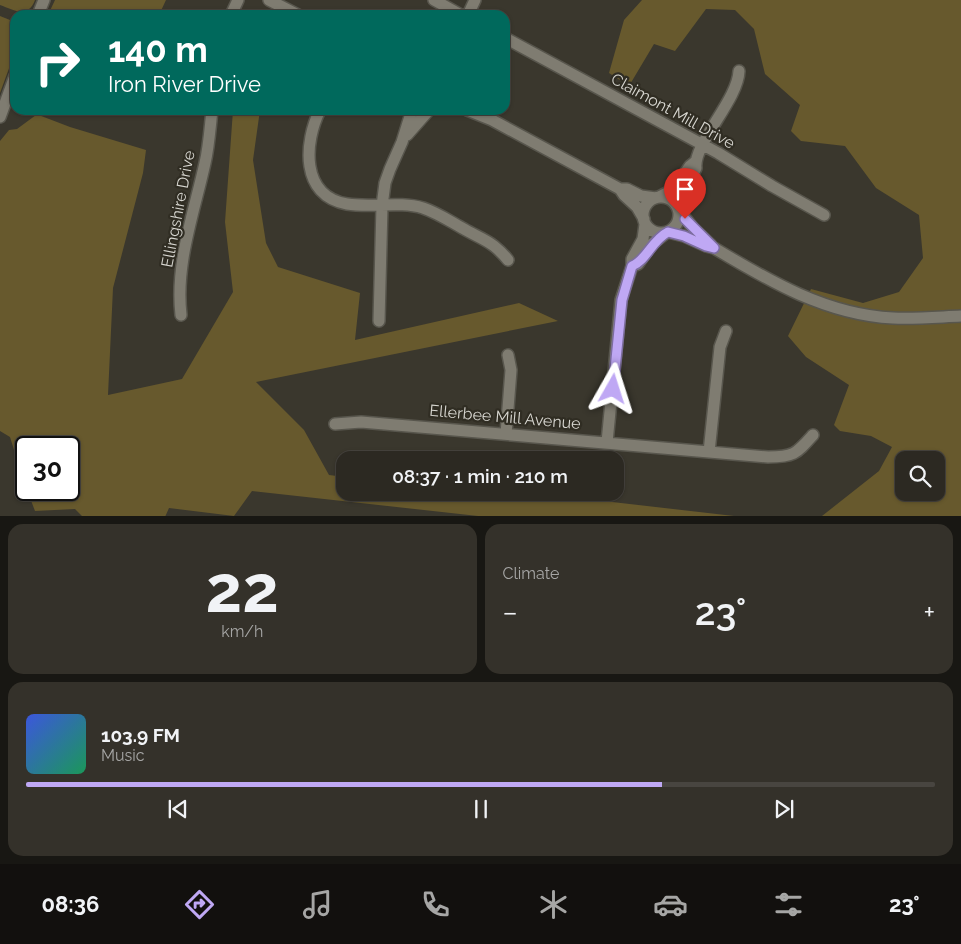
<!DOCTYPE html>
<html lang="en">
<head>
<meta charset="utf-8">
<style>
  body { margin:0; font-family:Raleway,sans-serif; background:#34312a; color:#f1f3f6; height:100vh; display:flex; flex-direction:column; font-size:19px; white-space:nowrap }
  * { box-sizing:border-box; margin:0 }
  p { font-size:16px; color:#a6a6a5 }
  .icon { flex:none; width:28px; height:28px; fill:none; stroke:currentColor; stroke-width:2; stroke-linecap:round; stroke-linejoin:round }
  .map { position:relative; height:516px; overflow:hidden }
  .side { display:flex; flex-direction:column; gap:8px; padding:8px; background:#181713; flex:1 }
  .side>* { flex:none }
  .banner { position:absolute; left:10px; top:10px; width:500px; height:105px; border-radius:15px; box-shadow:0 1px 4px #0004,0 0 0 1px #484540; background:#00695c; color:#fff; overflow:hidden }
  .controls { position:absolute; left:895px; top:451px; display:grid; gap:10px }
  .controls a { display:grid; place-items:center; width:50px; height:50px; border-radius:10px; background:#2c2922; box-shadow:0 1px 4px #0004,0 0 0 1px #484540; font-size:25px }
  .speed { position:absolute; left:15px; top:436px; display:flex; gap:10px; font-size:25px; font-weight:700; text-align:center }
  .speed>* { display:grid; place-content:center; width:65px; height:65px; border-radius:50%; background:#2c2922; box-shadow:0 1px 4px #0004,0 0 0 1px #484540; line-height:1 }
  .speed .limit { border:2px solid #111; border-radius:8px; background:#fff; color:#111 }
  .pin { position:absolute; display:grid; place-items:center; width:42px; height:42px; color:#fff; margin:-51px -21px; border-radius:50% 50% 50% 0; rotate:-45deg; box-shadow:0 0 5px #0007 }
  .pin .icon { rotate:45deg }
  .me { position:absolute; width:55px; margin:-28px; rotate:6deg; stroke-linejoin:round; filter:drop-shadow(0 0 4px #0008) }
  .turn { display:flex; align-items:center; gap:18px; height:105px; padding:0 15px; font-size:22px }
  .turn .icon { width:65px; height:65px; stroke-width:2.5 }
  .turn b { display:block; font-size:35px; line-height:42px }
  .big { font-size:38px; font-weight:600; line-height:1.1 }
  .side .tile { flex:1; display:flex; flex-direction:column; justify-content:center; gap:8px; min-width:0; padding:0 18px; border-radius:15px; background:#34312a }
  .side .dial { align-items:center; gap:0 }
  .dial b { font-size:65px; line-height:1 }
  .song { display:flex; align-items:center; gap:15px }
  .cover { width:60px; height:60px; border-radius:8px; background:linear-gradient(135deg,hsl(230 70% 55%),hsl(150 70% 35%)) }
  .played { height:5px; border-radius:2px; background:linear-gradient(90deg,#bfa8f4 70%,#484540 70%) }
  .keys { display:flex; justify-content:space-around; direction:ltr }
  .heat { display:flex; justify-content:space-between; align-items:center; font-size:28px; direction:ltr }
  .side .tiles { flex:1; display:grid; gap:8px; grid-template-columns:1fr 1fr }
  .tile:last-child { grid-column:span 2 }
  .trip { position:absolute; left:336px; top:451px; width:288px; height:50px; border-radius:15px; background:#2c2922; box-shadow:0 1px 4px #0004,0 0 0 1px #484540; font-weight:600; line-height:50px; text-align:center }
  .tab-bar { display:flex; height:80px; justify-content:space-around; align-items:center; background:#12100e; color:#a6a6a5 }
  .tab-bar .icon { width:35px; height:35px }
  .tab-bar .on { color:#bfa8f4 }
  .tab-bar b { font-size:22px; color:#f1f3f6 }
  .map>svg:first-child { display:block }
</style>
</head>
<body>
<div class="map">
<svg width="961" height="517" viewBox="0 0 961 517">
  <rect width="100%" height="100%" fill="#3a372d"/>
  <!-- green -->
  <path fill="#67592d" fill-rule="evenodd" d="M0,0H35C28,19 14,10 0,5Z
    M55,0H166L159,15H48Z
    M642,0H961V516H822L879,471L892,447L871,436L840,431L834,425L849,385L806,357L788,336L811,289L863,303L899,292L923,258L919,215L876,188L845,146L801,141L791,131L800,105L765,74L754,29L735,10L706,9L675,51L654,44L629,86L609,73L624,20ZM904,460H936V492H904Z
    M0,16L15,22V52L0,93Z
    M31,110H36V114L70,127L146,150L143,173L113,288L108,395L182,379L233,292L225,222L233,110H260L253,160L266,243L278,267L360,293L355,340L519,303L558,321L256,382L304,430L329,475L345,477V492L534,493L734,516L487,517L252,491L234,516L169,508L165,517H83L75,509L35,511L27,490H69V448H26V489L10,437L0,431V141L9,130L17,129L36,115Z"/>
  <g fill="none" stroke-linecap="round" stroke-linejoin="round">
    <defs>
      <path id="minor" d="M269,0L298,15
        M434,0L461,15
        M38,15L44,0
        M231,15L238,0
        M468,15L475,0
        M505,38L718,153L772,186L824,215
        M320,110C304,142 300,196 347,204C372,208 399,201 423,208C438,213 451,222 464,229C474,235 485,239 494,246C499,250 504,255 508,260
        M467,110L492,120L620,189H627L641,196L656,198
        M0,117L15,76
        M407,135L429,110
        M620,189L624,195L637,207L644,219
        M643 215a18 18 0 1 1 36 0a18 18 0 1 1-36 0Z
        M659,197L674,189L690,166L695,162
        M678,207L696,168C693,144 738,100 739,71
        M679,210L693,228L711,245
        M668,232L684,236L706,246L714,248C769,281 827,315 893,318C916,319 938,317 961,316
        M632,266L638,264L652,244L666,233
        M181,315C175,264 194,213 205,163C209,146 210,128 212,110
        M379,321L382,206L385,183L390,169L402,142L412,110
        M335,424L361,422L768,457C794,457 796,454 813,435
        M506,434L511,370L508,355
        M607,442L621,300L632,266V259L643,239L645,224
        M709,452L720,347L726,331"/>
    </defs>
    <!-- minor casing -->
    <use href="#minor" stroke="#58564d" stroke-width="14"/>
    <!-- minor -->
    <use href="#minor" stroke="#7f7c71" stroke-width="11"/>
  </g>
  <g fill="none" stroke-linecap="round" stroke-linejoin="round">
    <defs>
      <path id="route" d="M613,389L622,300L632,266C646,261 652,240 668,232L684,236L706,246L714,248L685,219"/>
    </defs>
    <!-- route casing -->
    <use href="#route" stroke="#7c6d9f" stroke-width="12"/>
    <!-- route -->
    <use href="#route" stroke="#bfa8f4" stroke-width="9"/>
  </g>
  <g text-anchor="middle" dominant-baseline="central" stroke-width="4.5" stroke-linejoin="round" paint-order="stroke">
    <!-- street labels -->
    <g font-size="16" fill="#d8d7d1" stroke="#302d23">
      <text transform="translate(673 111) rotate(29)">Claimont Mill Drive</text>
      <text transform="translate(178 209) rotate(-79)">Ellingshire Drive</text>
      <text transform="translate(505 417) rotate(5)">Ellerbee Mill Avenue</text>
    </g>
  </g>
</svg>
<div class="controls">
<a><svg class="icon" aria-label="search" viewBox="0 0 24 24"><circle cx="10" cy="10" r="6"/><path d="M15 15l6 6"/></svg></a>
</div>
<div class="speed"><div class="limit">30</div></div>
<div class="pin" style="left:685px;top:219px;background:#d93025"><svg class="icon" aria-label="arrive" viewBox="0 0 24 24"><path d="M6 21V4h12l-3 4 3 4H6"/></svg></div>
<svg class="me" style="left:613px;top:389px" viewBox="-20 -20 40 40"><path d="M0-17L14 15 0 8-14 15z" fill="#bfa8f4" stroke="#fff" stroke-width="4"/></svg>
<div class="trip">08:37 · 1 min · 210 m</div>
<div class="banner">
<div class="turn"><svg class="icon" aria-label="right" viewBox="0 0 24 24"><path d="M7 20v-9h11M14 6l5 5-5 5"/></svg><div><b>140 m</b>Iron River Drive</div></div>
</div>
</div>
<section class="side">
<div class="tiles">
<div class="tile dial"><b>22</b><p>km/h</p></div>
<div class="tile"><p>Climate</p>
<div class="heat"><a>−</a><b class="big">23°</b><a>+</a></div>
</div>
<div class="tile">
<div class="song"><i class="cover"></i><div><b>103.9 FM</b><p>Music</p></div></div>
<div class="played"></div>
<div class="keys"><svg class="icon" aria-label="previous" viewBox="0 0 24 24"><path d="M18 5L8 12l10 7zM5 5v14"/></svg><svg class="icon" aria-label="pause" viewBox="0 0 24 24"><path d="M8 5v14M16 5v14"/></svg><svg class="icon" aria-label="next" viewBox="0 0 24 24"><path d="M6 5l10 7-10 7zM19 5v14"/></svg></div>
</div>
</div>
</section>
<nav class="tab-bar">
<b>08:36</b>
<svg class="icon on" aria-label="directions" viewBox="0 0 24 24"><path d="M12 3l9 9-9 9-9-9zM9 14v-3h6M13 9l2 2-2 2"/></svg>
<svg class="icon" aria-label="music" viewBox="0 0 24 24"><path d="M9 18V5l10-2v13"/><circle cx="6" cy="18" r="3"/><circle cx="16" cy="16" r="3"/></svg>
<svg class="icon" aria-label="phone" viewBox="0 0 24 24"><path d="M5 4h4l2 5-3 2q2 4 5 5l2-3 5 2v4C11 20 4 13 5 4z"/></svg>
<svg class="icon" aria-label="climate" viewBox="0 0 24 24"><path d="M12 3v18M4 7l16 10M4 17L20 7"/></svg>
<svg class="icon" aria-label="car" viewBox="0 0 24 24"><path d="M5 17H2v-5l4-1 3-4h7l3 4 3 1v5h-3M9 17h6M6 11h13"/><circle cx="7" cy="17" r="2"/><circle cx="17" cy="17" r="2"/></svg>
<svg class="icon" aria-label="filters" viewBox="0 0 24 24"><path d="M4 7h16M4 17h16"/><circle cx="9" cy="7" r="2"/><circle cx="15" cy="17" r="2"/></svg>
<b>23°</b>
</nav>
</body>
</html>
